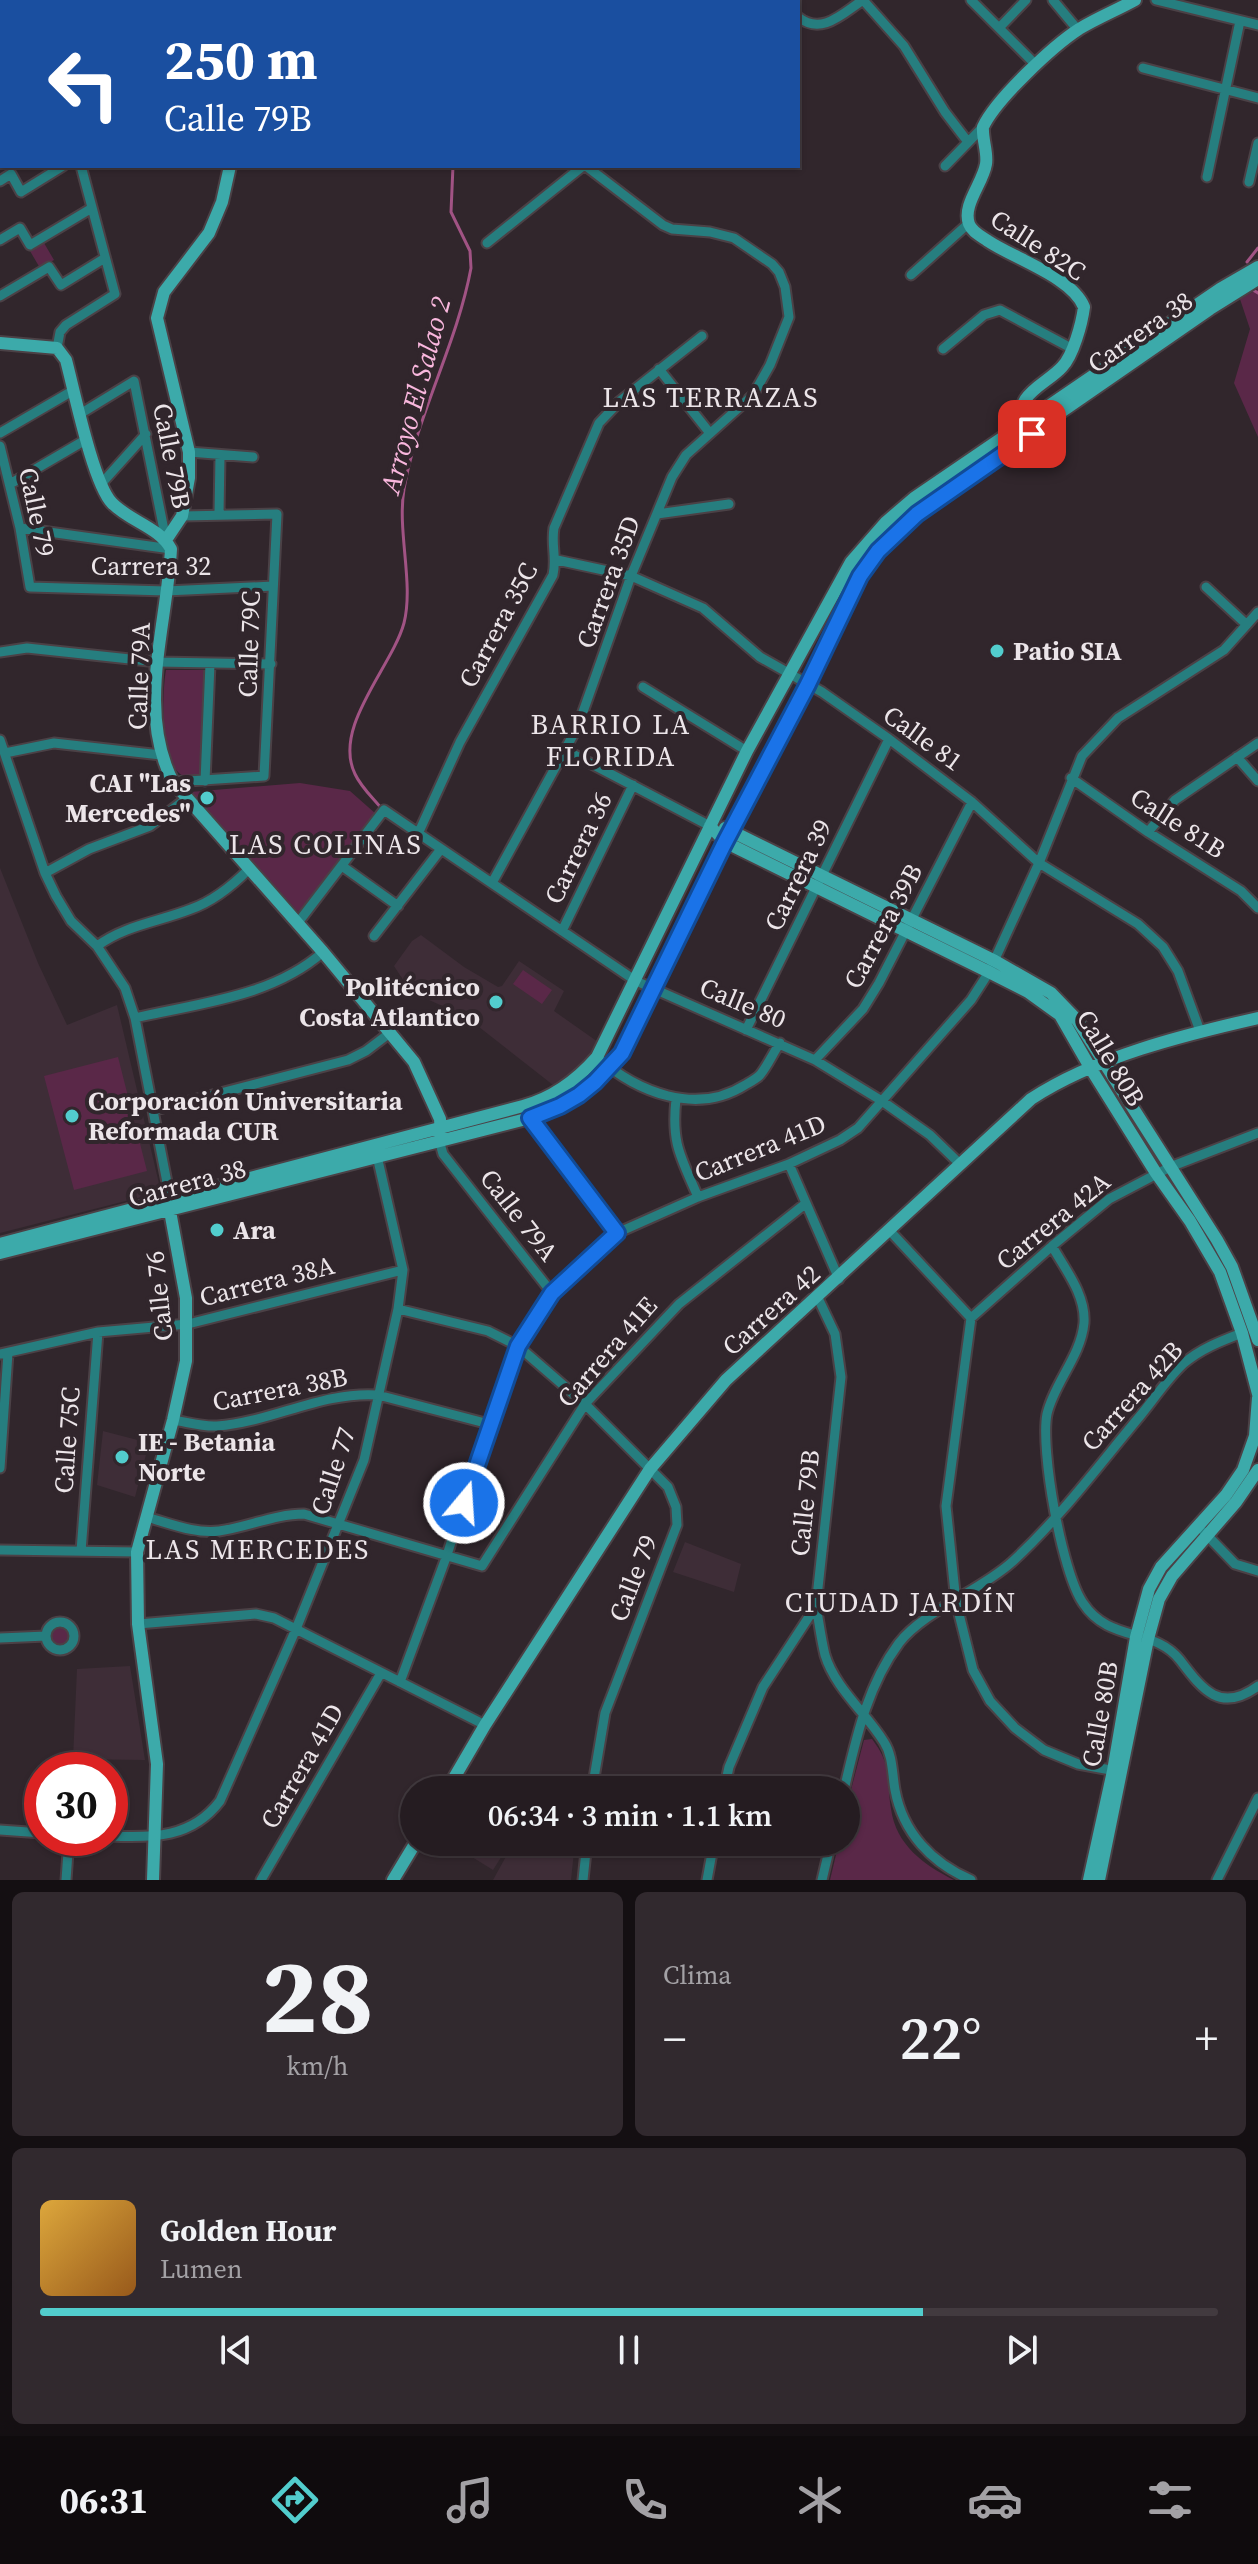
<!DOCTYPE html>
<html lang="es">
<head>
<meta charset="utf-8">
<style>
  body { margin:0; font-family:"Source Serif 4",serif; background:#31292e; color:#f1f3f6; height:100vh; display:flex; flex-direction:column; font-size:30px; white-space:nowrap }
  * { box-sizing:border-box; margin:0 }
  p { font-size:26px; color:#a3a1a5 }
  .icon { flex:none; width:44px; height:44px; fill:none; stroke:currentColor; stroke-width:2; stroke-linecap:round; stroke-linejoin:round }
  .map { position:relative; height:1880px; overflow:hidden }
  .details { display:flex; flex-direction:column; gap:12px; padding:12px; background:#140f12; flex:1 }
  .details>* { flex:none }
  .banner { position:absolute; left:0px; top:0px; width:800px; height:168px; box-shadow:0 2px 6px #0004,0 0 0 2px #423a3f; background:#1a4fa0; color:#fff; overflow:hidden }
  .speed { position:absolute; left:24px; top:1752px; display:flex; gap:16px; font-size:40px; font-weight:700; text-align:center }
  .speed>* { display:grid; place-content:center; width:104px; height:104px; border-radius:50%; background:#251c21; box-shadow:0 2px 6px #0004,0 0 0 2px #423a3f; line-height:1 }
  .speed .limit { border:12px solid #d22; background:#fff; color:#111 }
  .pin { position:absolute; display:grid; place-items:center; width:68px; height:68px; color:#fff; margin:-34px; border-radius:16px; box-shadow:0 4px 12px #0006 }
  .me { position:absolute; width:88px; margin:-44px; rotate:18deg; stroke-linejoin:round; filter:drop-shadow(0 0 6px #0008) }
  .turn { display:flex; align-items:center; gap:28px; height:168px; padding:0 32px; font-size:36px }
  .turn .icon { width:104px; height:104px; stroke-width:2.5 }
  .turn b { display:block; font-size:56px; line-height:68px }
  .big { font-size:60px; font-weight:600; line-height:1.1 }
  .details .tile { flex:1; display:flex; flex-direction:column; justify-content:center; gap:12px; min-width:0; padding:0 28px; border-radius:12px; background:#31292e }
  .details .dial { align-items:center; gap:0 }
  .dial b { font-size:104px; line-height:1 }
  .song { display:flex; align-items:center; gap:24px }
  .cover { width:96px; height:96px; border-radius:12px; background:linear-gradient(135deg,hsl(40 70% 55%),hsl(30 70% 35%)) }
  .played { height:8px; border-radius:4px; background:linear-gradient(90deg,#52cdcd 75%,#423a3f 75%) }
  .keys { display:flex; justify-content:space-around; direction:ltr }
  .heat { display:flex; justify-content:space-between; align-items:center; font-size:44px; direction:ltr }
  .details .tiles { flex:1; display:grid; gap:12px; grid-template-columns:1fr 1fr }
  .tile:last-child { grid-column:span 2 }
  .trip { position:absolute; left:400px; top:1776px; width:460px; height:80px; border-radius:40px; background:#251c21; box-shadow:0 2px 6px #0004,0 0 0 2px #423a3f; font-weight:600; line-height:80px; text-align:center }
  .dock { display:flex; height:128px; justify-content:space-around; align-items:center; background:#0f0b0d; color:#a3a1a5 }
  .dock .icon { width:56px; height:56px }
  .dock .on { color:#52cdcd }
  .dock b { font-size:36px; color:#f1f3f6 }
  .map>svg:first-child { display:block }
</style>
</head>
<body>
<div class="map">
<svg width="1258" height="1880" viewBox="0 0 1258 1880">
  <rect width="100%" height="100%" fill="#31262c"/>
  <!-- built -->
  <path fill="#3e2d37" d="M0,868L38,963L67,1025L117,1005L161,1192L0,1233Z
    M421,935L464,967L498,987L502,986L519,961L564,991L554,1011L598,1042L588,1059L562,1082L553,1085L465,1016L411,992L394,966L412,941Z
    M103,1431L149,1443L135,1497L97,1485Z
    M685,1542L741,1564L734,1592L673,1572Z
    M130,1666L145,1760L73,1759L77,1669Z
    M448,1842H491L505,1851L493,1870Z
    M514,1842H575L571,1880H493Z"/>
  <!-- green -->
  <path fill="#5a2848" d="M44,243L54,260L40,268L30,251Z
    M1258,289V437L1234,383L1250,329L1240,299Z
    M166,670H204L203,776C194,778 186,780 179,773C160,757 162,693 166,670Z
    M300,783L350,791L376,814L299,913L190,792Z
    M523,970L552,990L542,1004L513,984Z
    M118,1057L147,1171L74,1190L44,1076Z
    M50 1637a11 11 0 1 1 22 0a11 11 0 1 1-22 0Z
    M872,1739C893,1767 886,1778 891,1809C896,1845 924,1865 954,1880H830L839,1842H846V1809L864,1740Z"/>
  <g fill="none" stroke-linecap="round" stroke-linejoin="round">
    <!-- stream -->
    <path stroke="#a15384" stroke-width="3" d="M552,2L553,0
      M1247,262L1258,248
      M1253,290L1258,293
      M381,808C372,797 361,787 355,774C332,727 392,667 404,623C414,583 397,532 404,489C417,414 457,344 471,268L470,251L451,212L453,166"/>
    <defs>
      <path id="street" d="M96,0V2
        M170,0V2
        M234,0V2
        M348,0L350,2
        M394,0L397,2
        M776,0L778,2
        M971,0L1036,65
        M1053,0L1078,30
        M1156,0L1258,25
        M51,2V0
        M102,2L107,0
        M459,2L461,0
        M655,2L656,0
        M798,17C822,36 843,13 863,0L904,46L945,112L968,142
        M0,27H2
        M1000,27L1026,0
        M1143,68L1258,98
        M0,87L2,86
        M0,129L2,131
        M945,166L983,127
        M1207,177L1240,21
        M0,181L11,174L21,192L63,166
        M1249,182L1258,143
        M0,240L20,228L30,245L92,208
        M487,243L583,166
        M911,275L969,223
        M0,296L49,267L61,285L105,258
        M57,348L60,332L66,325L115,294L81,166
        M943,349L984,315L1000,310L1071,348
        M659,369L709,432
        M80,414L134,381L166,540
        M0,433L74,390
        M0,446L20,528L30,587L166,591L273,586
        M189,452L253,457
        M102,483L146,434
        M10,484L87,439
        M219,514L220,456
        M657,514L729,504
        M20,528L171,549
        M557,560L631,576L703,608L760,657L822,692L889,739L972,802L1039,863L1138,924L1163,947L1178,971L1200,1031
        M1206,587L1246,624
        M0,652L27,648L158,662L271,664
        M643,687L747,751
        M0,740L45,873L56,896L71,921L97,946L125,988L135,1018L171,1203
        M565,750L710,826
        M5,753L54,743L161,755
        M1237,757L1258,781
        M1071,778L1148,832L1241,891L1258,908
        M205,781L210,664
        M173,782L264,776L277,514L182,516
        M1148,832L1175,800L1258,743
        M418,834L460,742L553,575C557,558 551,545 554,528L599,423L620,401L702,336
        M342,866L398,906
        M45,873L89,849L150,826L186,799
        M492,883L578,726L631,576L672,477L686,455L753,395L770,365L789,317L785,287L779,272L772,264L734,238L710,232L672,229L663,225L586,166
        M297,924L384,810L636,981L815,1060L882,1101L930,1135L960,1164
        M562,931L633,785
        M374,936L441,849
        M97,946C126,925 158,922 191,909C214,901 232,886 249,869
        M135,1018C199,1003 272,997 323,952
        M746,1030L889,739
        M597,1057C637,1092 696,1116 745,1085C750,1082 756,1079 760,1075C768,1065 773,1053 780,1043
        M815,1060L863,1009L879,983L972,802
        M676,1099C671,1144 681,1157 698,1197
        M523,1106L533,1123L617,1233
        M155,1110L348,1060L366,1051L391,1032
        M439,1140L443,1154L552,1293
        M789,1164L839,1279
        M890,1231L971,1318
        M1052,1246C1065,1269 1086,1295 1084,1323C1081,1356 1054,1383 1047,1414C1040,1449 1062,1573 1083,1603C1109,1643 1154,1627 1180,1660C1202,1689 1220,1714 1258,1686
        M398,1309L488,1331L518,1346L585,1404L668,1487L676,1507L677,1525L605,1713L592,1790
        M971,1318L946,1506L956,1602L973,1670L990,1701L1015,1728L1044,1750L1078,1764L1116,1771
        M971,1318L1052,1246L1109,1199L1170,1167L1258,1133
        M0,1354L98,1332L188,1324L403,1270
        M173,1420C187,1422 202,1427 217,1426C272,1422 322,1391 378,1395L489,1424
        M0,1468L8,1353
        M146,1517C169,1523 194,1534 219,1531C248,1527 275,1514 304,1514L482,1566L585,1404L679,1304L805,1204
        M1204,1532L1235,1564L1258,1571
        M0,1550L137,1552
        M81,1551L98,1332
        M816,1606C819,1622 821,1639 825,1655C835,1688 866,1713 884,1742C893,1756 892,1773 895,1790C903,1833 932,1863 971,1880
        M46 1636a14 14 0 1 1 28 0a14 14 0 1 1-28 0Z
        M138,1624L256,1614L274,1618L485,1725
        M0,1638L46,1636
        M400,1682L447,1555L489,1424L518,1346L552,1293L617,1233L698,1197L789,1164L840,1140L858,1128L971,1000L989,972L1039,863L1082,756L1118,718L1224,650L1258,612
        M724,1790L729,1767L763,1687L816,1606L841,1377L835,1334L818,1298
        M844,1790C856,1739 867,1686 899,1643C925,1610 980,1591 1012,1562C1060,1518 1099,1465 1140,1416C1154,1399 1167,1379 1183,1364C1200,1349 1221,1341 1242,1333
        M0,1830L42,1833
        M110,1836C153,1838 192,1838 220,1801L296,1629L364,1460L398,1309L403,1270L377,1156
        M66,1880L69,1838
        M261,1880L381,1673
        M583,1880L587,1842
        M707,1880L714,1842
        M822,1880L831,1842
        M1217,1880L1258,1798"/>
      <path id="secondary" d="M357,2L359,0
        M0,343L57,348L66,360C74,390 93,483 112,503C129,521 159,527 171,549C167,626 136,710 173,782L323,952L414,1062L440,1119L441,1135
        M1026,426C1010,395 1046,385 1062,367C1073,356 1082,323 1084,307C1072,277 1015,259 988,241C981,236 972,232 969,224C962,205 983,183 986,164C988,153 982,139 983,127C996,99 1053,46 1079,29C1097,18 1117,10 1135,0
        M166,540L182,516L189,478V452L157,318L164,292L209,233L222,202L230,166
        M710,826L725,842L989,972L1028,992L1060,1015L1091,1069L1156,1173L1190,1221L1220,1272L1242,1333L1258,1394
        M725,828L995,961L1051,993L1077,1020L1217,1240L1232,1267L1258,1340
        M0,1244L523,1106C553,1098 576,1081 597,1057L747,751L851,562L886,522L914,498L1220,289L1258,267
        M0,1253L530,1118C574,1104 610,1076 632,1034L723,846L808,684L860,576L878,551L897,531L954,486L1210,309L1258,279
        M447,1790L485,1725L650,1469L726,1380L1031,1099C1095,1057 1183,1035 1258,1018
        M153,1880L157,1764L138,1624L137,1552L173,1420L186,1361V1298L170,1211
        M393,1880L416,1842
        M1089,1880L1113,1771L1136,1637L1149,1589L1161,1567L1226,1495L1243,1470L1255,1436L1258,1398
        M1099,1880L1148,1639L1159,1599L1172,1576L1236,1502L1258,1470"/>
    </defs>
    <!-- street casing -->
    <use href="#street" stroke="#4b4146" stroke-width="13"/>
    <!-- secondary casing -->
    <use href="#secondary" stroke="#4b4146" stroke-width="16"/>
    <!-- street -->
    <use href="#street" stroke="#267e7f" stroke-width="9"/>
    <!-- secondary -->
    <use href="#secondary" stroke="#3caaaa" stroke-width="12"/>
  </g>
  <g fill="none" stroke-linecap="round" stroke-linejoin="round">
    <defs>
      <path id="route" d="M464,1503L518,1346L552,1293L617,1233L530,1118L560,1106L579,1095L595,1082L622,1053L723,846L808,684L860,576L878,551L917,514L1032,434"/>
    </defs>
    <!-- route casing -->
    <use href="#route" stroke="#114b97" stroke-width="20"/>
    <!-- route -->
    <use href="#route" stroke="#1a73e8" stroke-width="14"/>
  </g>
  <!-- markers -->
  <g fill="#52cdcd" stroke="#31262c" stroke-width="3">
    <circle cx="997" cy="651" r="8"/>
    <circle cx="207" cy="798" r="8"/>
    <circle cx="496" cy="1002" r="8"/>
    <circle cx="72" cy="1116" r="8"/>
    <circle cx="217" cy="1230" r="8"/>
    <circle cx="122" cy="1457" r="8"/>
  </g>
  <g text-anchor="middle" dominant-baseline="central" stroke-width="8" stroke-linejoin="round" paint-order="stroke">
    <!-- street labels -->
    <g font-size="26" fill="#ece5e9" stroke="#31262c">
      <text transform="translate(1038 245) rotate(33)">Calle 82C</text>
      <text transform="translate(1140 332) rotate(-35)">Carrera 38</text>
      <text transform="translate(172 456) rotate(79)">Calle 79B</text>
      <text transform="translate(37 512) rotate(78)">Calle 79</text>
      <text x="151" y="566">Carrera 32</text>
      <text transform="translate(608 582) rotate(-70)">Carrera 35D</text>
      <text transform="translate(498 625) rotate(-62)">Carrera 35C</text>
      <text transform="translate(249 644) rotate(-88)">Calle 79C</text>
      <text transform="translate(139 676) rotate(-88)">Calle 79A</text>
      <text transform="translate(923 738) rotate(36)">Calle 81</text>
      <text transform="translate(1178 823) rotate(33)">Calle 81B</text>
      <text transform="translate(578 848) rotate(-64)">Carrera 36</text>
      <text transform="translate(798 875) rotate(-64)">Carrera 39</text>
      <text transform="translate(883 926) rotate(-62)">Carrera 39B</text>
      <text transform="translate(743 1003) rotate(23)">Calle 80</text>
      <text transform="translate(1111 1058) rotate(59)">Calle 80B</text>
      <text transform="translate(760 1148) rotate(-22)">Carrera 41D</text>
      <text transform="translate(187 1183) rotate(-15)">Carrera 38</text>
      <text transform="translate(519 1215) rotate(52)">Calle 79A</text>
      <text transform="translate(1053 1221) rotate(-39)">Carrera 42A</text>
      <text transform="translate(267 1281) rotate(-14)">Carrera 38A</text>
      <text transform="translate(159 1296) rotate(-96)">Calle 76</text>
      <text transform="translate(771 1310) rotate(-42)">Carrera 42</text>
      <text transform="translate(607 1352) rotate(-49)">Carrera 41E</text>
      <text transform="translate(280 1389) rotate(-11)">Carrera 38B</text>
      <text transform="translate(1132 1396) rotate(-48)">Carrera 42B</text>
      <text transform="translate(67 1440) rotate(-86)">Calle 75C</text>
      <text transform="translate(333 1471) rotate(-72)">Calle 77</text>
      <text transform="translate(805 1503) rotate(-84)">Calle 79B</text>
      <text transform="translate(633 1578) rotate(-69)">Calle 79</text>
      <text transform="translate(1100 1714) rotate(-80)">Calle 80B</text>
      <text transform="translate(302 1766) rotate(-60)">Carrera 41D</text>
    </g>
    <!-- poi labels -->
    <g font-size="26" font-weight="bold" fill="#ece5e9" stroke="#31262c" text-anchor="start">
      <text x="1013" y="651">Patio SIA</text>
      <text x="191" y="783" text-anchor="end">CAI "Las<tspan x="191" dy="30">Mercedes"</tspan></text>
      <text x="480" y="987" text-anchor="end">Politécnico<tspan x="480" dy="30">Costa Atlantico</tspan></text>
      <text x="88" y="1101">Corporación Universitaria<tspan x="88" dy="30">Reformada CUR</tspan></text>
      <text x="233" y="1230">Ara</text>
      <text x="138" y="1442">IE - Betania<tspan x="138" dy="30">Norte</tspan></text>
    </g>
    <!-- water labels -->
    <g font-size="28" font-style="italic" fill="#f9b7dd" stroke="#31262c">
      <text transform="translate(415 395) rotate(-75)">Arroyo El Salao 2</text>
    </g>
    <!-- neighbourhood labels -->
    <g font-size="28" letter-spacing="2" fill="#ece5e9" stroke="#31262c">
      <text x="711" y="397">LAS TERRAZAS</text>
      <text x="611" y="724">BARRIO LA<tspan x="611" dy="32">FLORIDA</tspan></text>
      <text x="326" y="844">LAS COLINAS</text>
      <text x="258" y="1549">LAS MERCEDES</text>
      <text x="901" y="1602">CIUDAD JARDÍN</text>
    </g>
  </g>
</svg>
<div class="speed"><div class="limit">30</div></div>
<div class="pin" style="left:1032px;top:434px;background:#d93025"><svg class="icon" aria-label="arrive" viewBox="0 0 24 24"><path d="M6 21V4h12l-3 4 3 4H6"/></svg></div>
<svg class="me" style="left:464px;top:1503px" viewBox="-20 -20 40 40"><circle r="17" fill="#1a73e8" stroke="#fff" stroke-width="3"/><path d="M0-11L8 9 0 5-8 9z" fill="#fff"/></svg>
<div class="trip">06:34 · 3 min · 1.1 km</div>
<div class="banner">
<div class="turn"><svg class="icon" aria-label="left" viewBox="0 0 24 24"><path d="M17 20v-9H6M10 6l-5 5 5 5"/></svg><div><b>250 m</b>Calle 79B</div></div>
</div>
</div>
<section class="details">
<div class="tiles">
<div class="tile dial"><b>28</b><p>km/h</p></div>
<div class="tile"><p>Clima</p>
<div class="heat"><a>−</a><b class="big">22°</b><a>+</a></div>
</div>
<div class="tile">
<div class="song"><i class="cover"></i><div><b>Golden Hour</b><p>Lumen</p></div></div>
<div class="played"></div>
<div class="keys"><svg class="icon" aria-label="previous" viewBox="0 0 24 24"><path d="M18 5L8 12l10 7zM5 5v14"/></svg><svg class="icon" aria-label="pause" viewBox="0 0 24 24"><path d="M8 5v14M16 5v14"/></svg><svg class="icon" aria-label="next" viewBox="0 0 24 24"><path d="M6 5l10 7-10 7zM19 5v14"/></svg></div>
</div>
</div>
</section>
<nav class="dock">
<b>06:31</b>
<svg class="icon on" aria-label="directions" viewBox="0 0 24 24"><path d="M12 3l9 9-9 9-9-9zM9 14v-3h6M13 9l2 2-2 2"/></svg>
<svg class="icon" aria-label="music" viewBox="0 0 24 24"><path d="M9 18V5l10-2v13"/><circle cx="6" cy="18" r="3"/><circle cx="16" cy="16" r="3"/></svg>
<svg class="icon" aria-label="phone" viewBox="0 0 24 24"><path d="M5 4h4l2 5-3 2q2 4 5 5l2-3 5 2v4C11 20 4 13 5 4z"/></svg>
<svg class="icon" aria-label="climate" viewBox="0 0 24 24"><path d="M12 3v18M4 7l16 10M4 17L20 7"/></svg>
<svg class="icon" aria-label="car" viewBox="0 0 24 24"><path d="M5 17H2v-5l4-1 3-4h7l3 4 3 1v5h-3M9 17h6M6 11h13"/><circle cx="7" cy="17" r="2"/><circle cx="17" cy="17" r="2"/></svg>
<svg class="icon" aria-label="filters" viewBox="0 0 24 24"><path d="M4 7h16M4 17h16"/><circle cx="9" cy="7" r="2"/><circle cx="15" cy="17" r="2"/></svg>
</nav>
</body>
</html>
